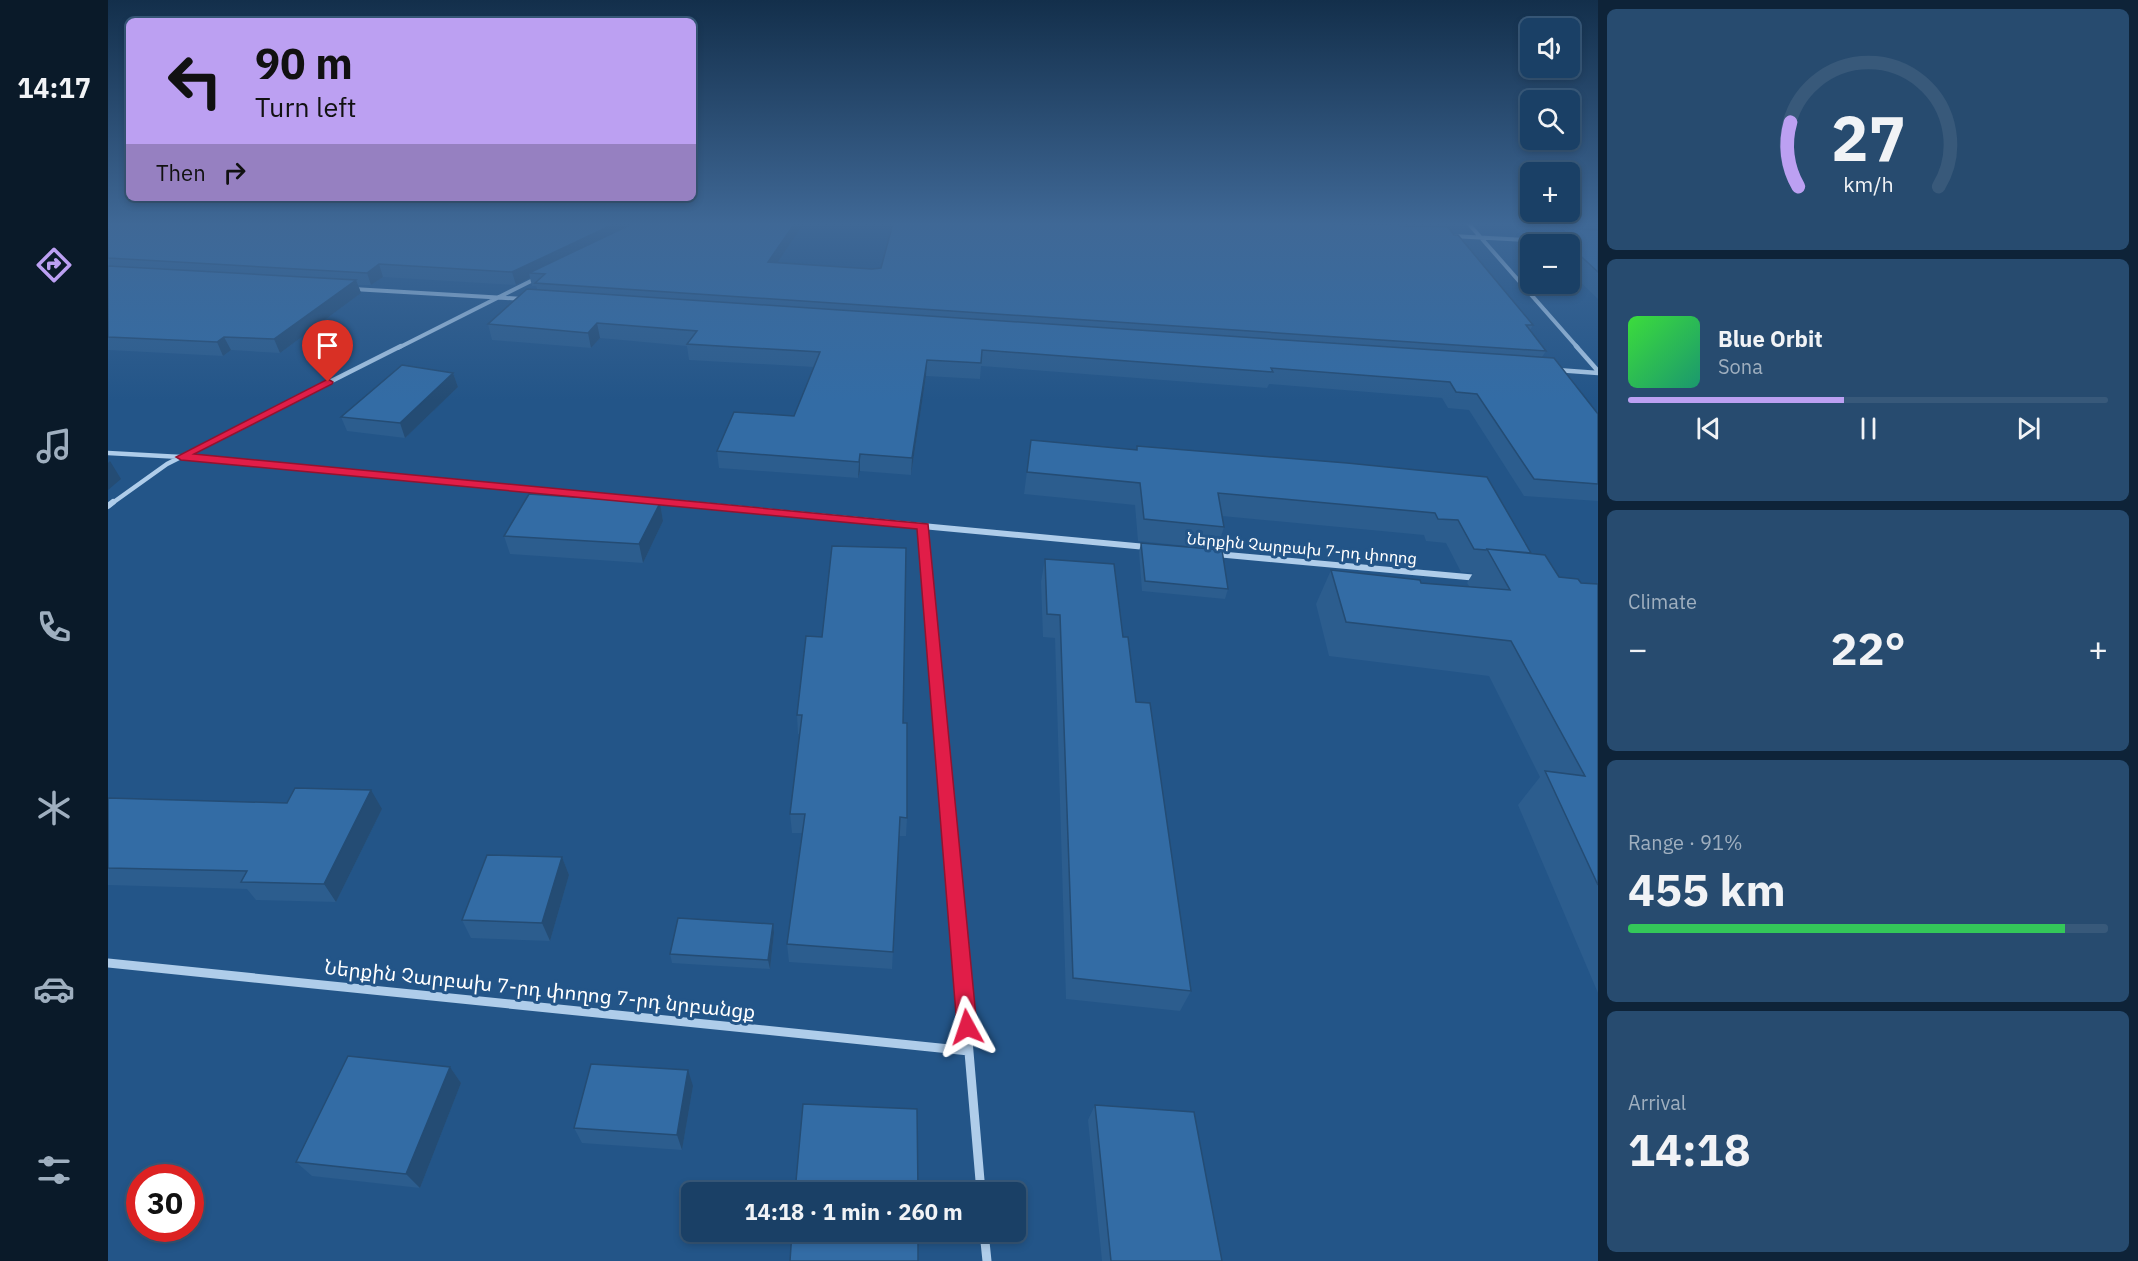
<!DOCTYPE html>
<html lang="en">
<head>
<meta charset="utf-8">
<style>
  body { margin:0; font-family:"IBM Plex Sans","Noto Sans Armenian",sans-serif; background:#274b6f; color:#f1f3f6; height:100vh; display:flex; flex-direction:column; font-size:22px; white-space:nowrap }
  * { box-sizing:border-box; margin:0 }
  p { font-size:20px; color:#9fafbf }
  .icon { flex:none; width:33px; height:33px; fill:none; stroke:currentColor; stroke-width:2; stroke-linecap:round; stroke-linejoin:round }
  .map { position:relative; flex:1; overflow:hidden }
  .sheet { display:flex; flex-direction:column; gap:9px; padding:9px; background:#0e2338; width:540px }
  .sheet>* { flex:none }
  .banner { position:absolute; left:18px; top:18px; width:570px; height:183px; border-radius:9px; box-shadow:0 3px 9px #0003,0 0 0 2px #38597a; background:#bca0f2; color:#111; overflow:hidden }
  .controls { position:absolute; left:1412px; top:18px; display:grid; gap:12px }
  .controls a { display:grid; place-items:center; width:60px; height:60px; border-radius:9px; background:#1a4066; box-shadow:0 3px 9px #0003,0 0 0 2px #38597a; font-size:30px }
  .speed { position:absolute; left:18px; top:1164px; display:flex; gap:12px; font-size:30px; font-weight:700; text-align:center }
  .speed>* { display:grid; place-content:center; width:78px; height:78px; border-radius:50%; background:#1a4066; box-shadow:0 3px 9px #0003,0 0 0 2px #38597a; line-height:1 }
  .speed .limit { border:9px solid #d22; background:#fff; color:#111 }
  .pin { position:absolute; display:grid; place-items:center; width:51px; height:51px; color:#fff; margin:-62px -26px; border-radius:50% 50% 50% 0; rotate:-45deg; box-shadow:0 0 6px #0007 }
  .pin .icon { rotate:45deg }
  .me { position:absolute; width:66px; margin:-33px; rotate:355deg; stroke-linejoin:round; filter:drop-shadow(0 0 4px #0008) }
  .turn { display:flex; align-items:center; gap:21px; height:126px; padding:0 30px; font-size:27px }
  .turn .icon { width:78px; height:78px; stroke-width:2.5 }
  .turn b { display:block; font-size:42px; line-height:51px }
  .then { display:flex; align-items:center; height:57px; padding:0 30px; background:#0003; gap:12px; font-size:22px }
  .big { font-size:45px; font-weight:800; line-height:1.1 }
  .sheet .widget { flex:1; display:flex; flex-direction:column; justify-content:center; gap:9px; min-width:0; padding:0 21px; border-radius:9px; background:#274b6f }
  .sheet .dial { align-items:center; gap:0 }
  .dial svg { height:156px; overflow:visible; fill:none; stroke:#38597a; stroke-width:7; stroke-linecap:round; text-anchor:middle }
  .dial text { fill:#f1f3f6; stroke:none }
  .song { display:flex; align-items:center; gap:18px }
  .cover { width:72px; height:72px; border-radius:9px; background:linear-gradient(135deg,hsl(120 70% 55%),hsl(160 70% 35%)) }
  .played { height:6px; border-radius:3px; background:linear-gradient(90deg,#bca0f2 45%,#38597a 45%) }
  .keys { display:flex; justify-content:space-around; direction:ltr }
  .heat { display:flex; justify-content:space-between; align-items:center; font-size:33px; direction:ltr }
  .charge { height:9px; border-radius:4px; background:linear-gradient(90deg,#34c759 91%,#38597a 0) }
  .trip { position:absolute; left:573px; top:1182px; width:345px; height:60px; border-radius:9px; background:#1a4066; box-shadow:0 3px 9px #0003,0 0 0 2px #38597a; font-weight:800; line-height:60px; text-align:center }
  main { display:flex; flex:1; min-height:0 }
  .tab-bar { display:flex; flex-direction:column; width:108px; justify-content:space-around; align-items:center; background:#0a1a29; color:#9fafbf }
  .tab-bar .icon { width:42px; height:42px }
  .tab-bar .current { color:#bca0f2 }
  .tab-bar b { font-size:27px; color:#f1f3f6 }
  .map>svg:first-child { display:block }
</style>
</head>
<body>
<main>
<nav class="tab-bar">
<b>14:17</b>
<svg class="icon current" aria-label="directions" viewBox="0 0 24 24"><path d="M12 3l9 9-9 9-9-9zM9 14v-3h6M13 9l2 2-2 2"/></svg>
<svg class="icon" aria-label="music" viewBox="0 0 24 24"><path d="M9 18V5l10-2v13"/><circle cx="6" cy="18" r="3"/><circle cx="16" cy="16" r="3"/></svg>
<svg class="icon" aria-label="phone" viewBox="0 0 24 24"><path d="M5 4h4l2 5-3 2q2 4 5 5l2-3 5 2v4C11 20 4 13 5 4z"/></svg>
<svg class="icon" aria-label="climate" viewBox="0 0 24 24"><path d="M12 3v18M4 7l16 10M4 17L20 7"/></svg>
<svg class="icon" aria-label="car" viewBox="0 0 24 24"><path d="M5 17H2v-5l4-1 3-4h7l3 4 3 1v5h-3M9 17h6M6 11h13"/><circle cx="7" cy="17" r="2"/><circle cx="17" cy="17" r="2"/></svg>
<svg class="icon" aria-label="filters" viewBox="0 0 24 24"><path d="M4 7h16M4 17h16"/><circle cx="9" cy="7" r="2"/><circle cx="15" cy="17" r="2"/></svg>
</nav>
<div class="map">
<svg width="1490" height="1261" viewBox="0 0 1490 1261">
  <rect width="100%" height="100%" fill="#235588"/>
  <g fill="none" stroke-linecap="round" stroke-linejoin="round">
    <!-- street-far4 -->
    <path stroke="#afcdea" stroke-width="4" d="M1360,223L1470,348
      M1344,236L1454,242
      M245,289L415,299
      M290,348L429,278"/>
    <!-- street-far3 -->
    <path stroke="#afcdea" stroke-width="4.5" d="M1468,346L1490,371
      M1449,370L1490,373
      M0,453L73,457L575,504
      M3,504L59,464L293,346"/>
    <!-- street-far2 -->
    <path stroke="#afcdea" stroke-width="6" d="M559,502L1038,547
      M0,506L5,502
      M815,526L830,701
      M1108,554L1370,578"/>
    <!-- street-far1 -->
    <path stroke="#afcdea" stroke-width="8" d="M830,699L852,949"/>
    <!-- street -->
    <path stroke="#afcdea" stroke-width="9" d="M852,947L873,1192
      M0,963L861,1051
      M876,1232L879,1261"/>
  </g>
  <!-- wall -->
  <path fill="#2c5d8e" d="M0,223H696L669,263L764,269L1285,226L1283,223H1331L1330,227L1346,235L1425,325L1422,330L1438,351L1434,357L1490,414V501L1416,496L1361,410L1340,408L1334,398L1161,384L1159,388L873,366L872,379L818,376L803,475L752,471L750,478L611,468L609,451L686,416L706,367L581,360L579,346L492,338L483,348L384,340L380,324L429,289L428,286H424L422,278L408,285L275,277L263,285H250L253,293L172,353L123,350L115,356L0,350Z
    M1422,223H1490V299L1461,271V244H1444L1448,238L1435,237Z
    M345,373L350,387L297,438L239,431L233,417Z
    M923,440L1028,450L1029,446L1239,463L1423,553L1451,577L1473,583L1490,584V993L1410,805L1432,777L1381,676L1221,656L1208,604L1223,570L1313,583L1361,586L1359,583L1365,573L1353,572L1338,543L1318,541L1316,535L1114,516L1116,527L1109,549L1030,541L1027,505L916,494Z
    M552,503L555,521L535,563L402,554L396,536Z
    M1033,543L1120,589L1117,599L1034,591L1031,552Z
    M937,559L1015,637L1028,702L1083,991L1072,1011L958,999L947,638L935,637L933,582Z
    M689,715L795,723L799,818L798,836H791L784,969L681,962L679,944L694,833H684L682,814L692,734H690Z
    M0,798L274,809L228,902L148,900L139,889L0,885Z
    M454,857L461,875L442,941L363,938L354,920Z
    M666,933L662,969L564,963L562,954Z
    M342,1067L353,1083L312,1188L204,1176L188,1162Z
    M585,1086L574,1150L474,1143L466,1128Z
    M987,1105L1114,1261H994L980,1120Z"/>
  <!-- shaded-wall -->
  <path fill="#244c74" d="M508,223H534L421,273L422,278L408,285L404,272Z
    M687,223H696L661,275L660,262Z
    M271,264L275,277L263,285L259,273Z
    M248,280L253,293L172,353L166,339Z
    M489,323L492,338L483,348L480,333Z
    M116,337L123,350L115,356L109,342Z
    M819,360L818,376L803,475L804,458Z
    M345,373L350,387L297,438L292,423Z
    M752,454V471L750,478L751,462Z
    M2,461L13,479L0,490V463Z
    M552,503L555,521L535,563L531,544Z
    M263,790L274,809L228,902L216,884Z
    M454,857L461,875L442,941L434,923Z
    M665,924L666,933L662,969L660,960Z
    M342,1067L353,1083L312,1188L298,1174Z
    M580,1070L585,1086L574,1150L569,1135Z"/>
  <!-- building -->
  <path fill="#336ca5" stroke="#244c74" stroke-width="1.5" d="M0,223H508L404,272L271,264L259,273L0,258Z
    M526,223H687L660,262L764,269L773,268L785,223H1208L1340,227L1346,235H1350L1425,325H1418L1438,351L427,283L437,274L421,273Z
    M1453,228L1490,230V272L1454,239H1464Z
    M0,266L248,280L166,339L116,337L109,342L0,337Z
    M419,289L1446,358L1490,414V484L1426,479L1369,394L1348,392L1342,382L1163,368L1165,372L874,350L873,363L819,360L804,458L752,454L751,462L609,451L626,412L686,416L712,352L579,344L589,331L489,323L480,333L380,324Z
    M294,365L345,373L292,423L233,417Z
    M923,440L1029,450V446L1239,463L1379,477L1423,553L1379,549L1378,550L1366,549L1350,520L1330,519L1327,513L1110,493L1116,527L1036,519L1032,483L919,472Z
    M421,494L552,503L531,544L396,536Z
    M1033,543L1114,550L1120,589L1037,581Z
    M724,546L798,548L795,723H799V818L792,817L785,952L679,944L697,814H682L694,715H689L698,636L714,637Z
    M1379,549L1437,555L1451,577L1470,579L1473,583L1490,584V885L1437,771L1477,776L1403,641L1238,622L1223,570L1312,580L1313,583L1402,590Z
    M937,559L1006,564L1015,637H1020L1028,702L1042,703L1083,991L965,978L952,615L939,614Z
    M187,788L263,790L216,884L133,882L139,871L0,868V798L179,803Z
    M379,855L454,857L434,923L354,920Z
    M570,918L665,924L660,960L562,954Z
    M240,1056L342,1067L298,1174L188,1162Z
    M483,1064L580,1070L569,1135L466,1128Z
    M695,1104L809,1109L810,1192H687Z
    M987,1105L1086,1112L1114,1261H1003Z
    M684,1232H810V1261H682Z"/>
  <!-- sky -->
  <linearGradient id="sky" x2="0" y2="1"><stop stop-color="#132f4b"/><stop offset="0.56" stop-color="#3f6896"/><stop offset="1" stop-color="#3f6896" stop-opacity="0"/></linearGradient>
  <rect width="1490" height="400" fill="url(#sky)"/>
  <!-- route -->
  <path fill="#e11d48" stroke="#92132f" stroke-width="1.5" d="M220,379L225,382L224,384L86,454L820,524L869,1027L866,1034L859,1037L852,1034L849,1027L809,529L73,460L68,457Z"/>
  <g text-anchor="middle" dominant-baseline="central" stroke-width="6" stroke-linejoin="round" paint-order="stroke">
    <!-- street labels -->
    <g font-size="16" fill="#fff" stroke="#235588">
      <text transform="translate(1194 548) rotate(5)">Ներքին Չարբախ 7-րդ փողոց</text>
    </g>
    <!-- near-street labels -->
    <g font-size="20" fill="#fff" stroke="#235588">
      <text transform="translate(432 989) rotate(6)">Ներքին Չարբախ 7-րդ փողոց 7-րդ նրբանցք</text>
    </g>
  </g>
</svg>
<div class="controls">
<a><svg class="icon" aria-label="sound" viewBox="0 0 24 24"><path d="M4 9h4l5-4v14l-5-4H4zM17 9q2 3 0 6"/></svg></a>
<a><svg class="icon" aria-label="search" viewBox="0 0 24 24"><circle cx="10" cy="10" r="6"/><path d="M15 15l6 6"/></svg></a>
<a>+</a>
<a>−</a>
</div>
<div class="speed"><div class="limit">30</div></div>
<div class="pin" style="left:220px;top:382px;background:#d93025"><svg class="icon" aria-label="arrive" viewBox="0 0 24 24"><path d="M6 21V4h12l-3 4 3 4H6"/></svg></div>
<svg class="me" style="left:859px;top:1027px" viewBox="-20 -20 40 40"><path d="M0-17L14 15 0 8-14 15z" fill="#e11d48" stroke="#fff" stroke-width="4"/></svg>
<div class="trip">14:18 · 1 min · 260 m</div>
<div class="banner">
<div class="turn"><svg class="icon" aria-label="left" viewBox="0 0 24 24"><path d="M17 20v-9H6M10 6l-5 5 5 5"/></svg><div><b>90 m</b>Turn left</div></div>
<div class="then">Then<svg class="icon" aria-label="right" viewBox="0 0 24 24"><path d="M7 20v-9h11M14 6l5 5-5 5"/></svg></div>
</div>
</div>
<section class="sheet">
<div class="widget dial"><svg viewBox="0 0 100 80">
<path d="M14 69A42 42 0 1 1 86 69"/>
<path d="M14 69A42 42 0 0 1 10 36" stroke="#bca0f2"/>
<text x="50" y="56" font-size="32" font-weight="700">27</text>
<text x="50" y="72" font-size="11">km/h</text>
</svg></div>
<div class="widget">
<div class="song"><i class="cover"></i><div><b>Blue Orbit</b><p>Sona</p></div></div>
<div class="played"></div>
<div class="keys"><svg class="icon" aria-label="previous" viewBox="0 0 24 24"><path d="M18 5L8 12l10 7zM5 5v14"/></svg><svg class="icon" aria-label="pause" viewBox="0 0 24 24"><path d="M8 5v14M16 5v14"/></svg><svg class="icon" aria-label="next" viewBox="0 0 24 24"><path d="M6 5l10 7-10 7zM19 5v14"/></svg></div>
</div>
<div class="widget"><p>Climate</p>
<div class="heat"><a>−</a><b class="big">22°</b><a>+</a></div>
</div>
<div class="widget"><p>Range · 91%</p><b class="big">455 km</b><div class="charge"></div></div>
<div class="widget"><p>Arrival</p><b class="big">14:18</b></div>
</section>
</main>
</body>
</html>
